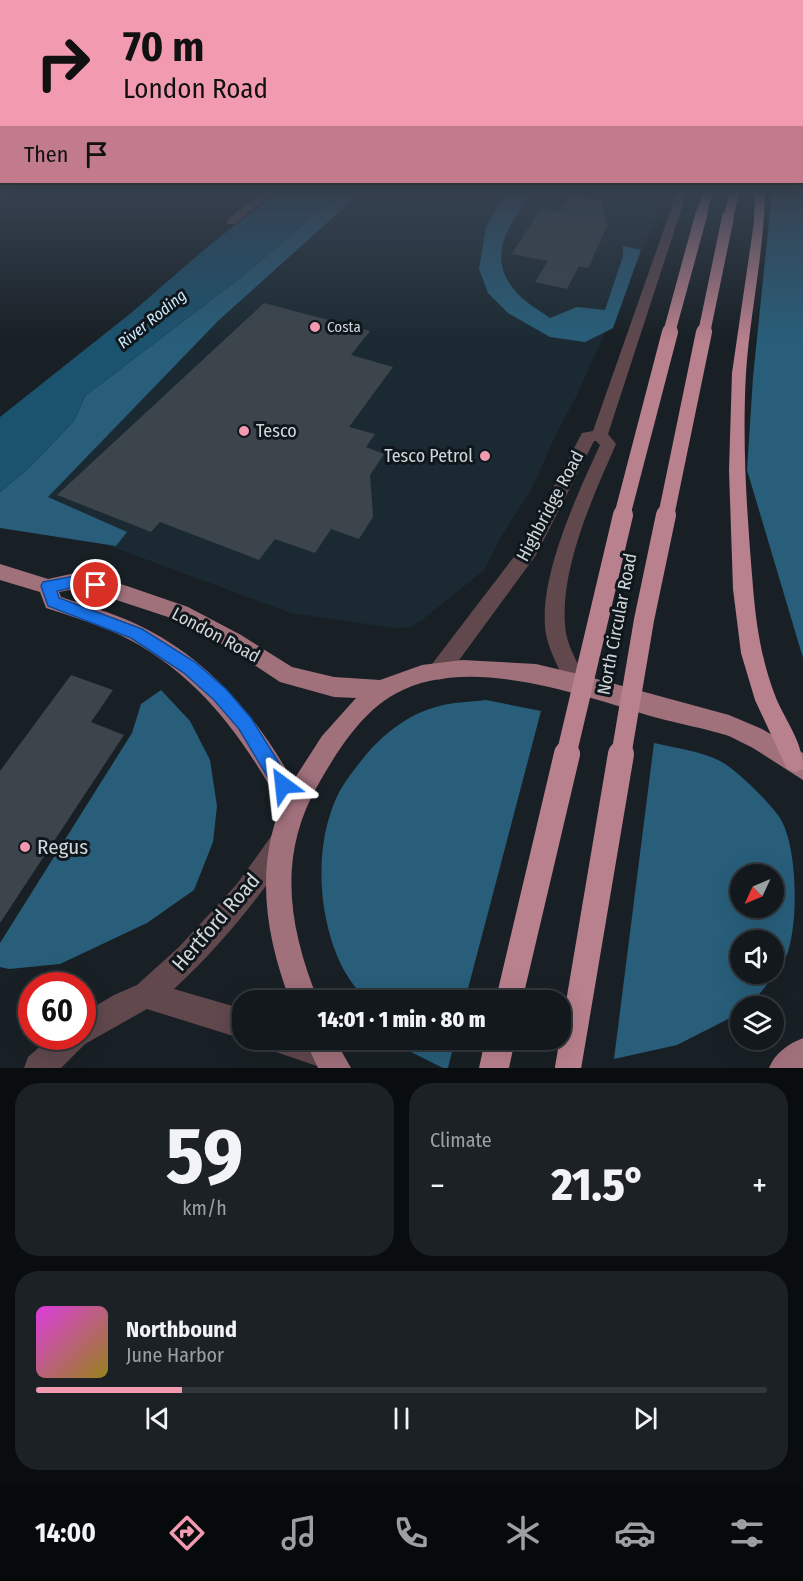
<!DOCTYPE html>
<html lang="en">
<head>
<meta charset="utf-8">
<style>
  body { margin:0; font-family:"Fira Sans Condensed",sans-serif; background:#1b2125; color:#f1f3f6; height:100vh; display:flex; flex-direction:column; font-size:22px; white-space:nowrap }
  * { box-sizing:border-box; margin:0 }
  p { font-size:20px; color:#9ca0a3 }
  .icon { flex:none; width:33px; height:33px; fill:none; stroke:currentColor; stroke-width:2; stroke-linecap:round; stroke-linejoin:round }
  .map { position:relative; height:1068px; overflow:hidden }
  .side { display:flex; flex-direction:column; gap:15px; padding:15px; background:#0a0d0f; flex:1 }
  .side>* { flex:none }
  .guide { position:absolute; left:0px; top:0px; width:804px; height:183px; box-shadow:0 6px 24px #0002,0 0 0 2px #31373b; background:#f29ab0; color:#111; overflow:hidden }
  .needle { width:39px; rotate:226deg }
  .controls { position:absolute; left:730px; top:864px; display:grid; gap:12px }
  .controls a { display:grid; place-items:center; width:54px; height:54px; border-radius:50%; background:#12181c; box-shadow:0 6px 24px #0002,0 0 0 2px #31373b; font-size:30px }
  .speed { position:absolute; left:18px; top:972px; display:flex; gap:12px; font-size:30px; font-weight:700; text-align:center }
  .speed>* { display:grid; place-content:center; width:78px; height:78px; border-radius:50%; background:#12181c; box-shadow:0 6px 24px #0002,0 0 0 2px #31373b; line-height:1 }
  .speed .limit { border:9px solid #d22; background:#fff; color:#111 }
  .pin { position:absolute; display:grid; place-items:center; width:51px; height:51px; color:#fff; margin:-26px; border:3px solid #fff; border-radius:50%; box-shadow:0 2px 6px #0007 }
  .me { position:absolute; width:66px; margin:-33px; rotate:330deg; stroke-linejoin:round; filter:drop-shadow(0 0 4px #0008) }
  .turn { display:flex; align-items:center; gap:21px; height:126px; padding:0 24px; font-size:27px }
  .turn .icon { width:78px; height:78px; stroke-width:2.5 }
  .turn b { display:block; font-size:42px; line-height:51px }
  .then { display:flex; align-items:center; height:57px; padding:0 24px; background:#0003; gap:12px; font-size:22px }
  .big { font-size:45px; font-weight:800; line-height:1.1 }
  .side .card { flex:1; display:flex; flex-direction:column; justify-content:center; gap:9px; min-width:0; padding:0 21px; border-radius:24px; background:#1b2125 }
  .side .dial { align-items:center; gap:0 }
  .dial b { font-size:78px; line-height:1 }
  .song { display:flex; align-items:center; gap:18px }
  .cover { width:72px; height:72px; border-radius:9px; background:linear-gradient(135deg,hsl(300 70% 55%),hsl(50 70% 35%)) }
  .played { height:6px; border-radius:3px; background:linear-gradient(90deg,#f29ab0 20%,#31373b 20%) }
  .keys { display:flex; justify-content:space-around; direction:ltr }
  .heat { display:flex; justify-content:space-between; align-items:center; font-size:33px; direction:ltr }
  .side .tiles { flex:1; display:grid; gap:15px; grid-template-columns:1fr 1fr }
  .card:last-child { grid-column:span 2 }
  .trip { position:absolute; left:232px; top:990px; width:339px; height:60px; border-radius:24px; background:#12181c; box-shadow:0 6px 24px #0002,0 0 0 2px #31373b; font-weight:800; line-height:60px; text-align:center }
  .dock { display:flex; height:96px; justify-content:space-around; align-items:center; background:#070a0b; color:#9ca0a3 }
  .dock .icon { width:42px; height:42px }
  .dock .current { color:#f29ab0 }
  .dock b { font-size:27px; color:#f1f3f6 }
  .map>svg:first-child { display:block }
</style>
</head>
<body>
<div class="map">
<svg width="803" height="1068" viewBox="0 0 803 1068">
  <rect width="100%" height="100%" fill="#182025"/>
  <!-- built -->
  <path fill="#1b2a32" d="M356,192H622L661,208L576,397L558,430L532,488L500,538L484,570L422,620L410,627L394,628L291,613L29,516L218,321L348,204Z"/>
  <!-- forest -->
  <path fill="#285e7a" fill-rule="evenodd" d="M341,192H356L348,204L218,321L48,497L127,532L116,546L0,528V492L28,469L74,421L85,396L239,279Z
    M506,192H533C508,225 483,260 520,296C528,304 540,311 550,318L577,307L605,310L623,256V246L641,250L613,328L585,342L550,337L508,313L488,293L479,269L486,227Z
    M772,192H803V658L747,470L753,377Z
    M161,690L190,721L210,760L217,806L213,842L194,890L147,923L60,964L9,969L0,967V943L132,733L141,704Z
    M486,700L541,711L465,1000H365C355,987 344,973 338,958C318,911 315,848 335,801C342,784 354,770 365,756C383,734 409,714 436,707C452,702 470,702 486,700Z
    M654,743C675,748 701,751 720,761C735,768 771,804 780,818C798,847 799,926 786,957C782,968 771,978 765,987C759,994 751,1006 741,1006V1010L734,1016L677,1045L614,1059ZM774,874V908H741V874ZM774,940V974H741V940Z
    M398,1040H455L448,1068H443L411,1052Z"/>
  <!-- water -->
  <path fill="#1b536f" d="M278,192H341L239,279L85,396L74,421L28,469L0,492V417L131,313L212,243Z"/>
  <!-- building -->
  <path fill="#3c454b" d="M572,195L601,200L607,225L603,235L588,268L579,266L567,289L535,282L548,261L512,254L541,208L560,212Z
    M264,303L370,331L351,355L393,367L349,427L375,434L366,447L384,454L370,475L373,517L359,539L331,529L315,553L275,539L259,560L160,522L151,532L57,495Z
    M71,675L113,690L91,722L124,735L0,923V771Z"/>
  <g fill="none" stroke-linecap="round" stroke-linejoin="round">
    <!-- minor -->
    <path fill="#60484d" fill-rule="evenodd" d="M262,192H274L235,224H227V220Z
      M677,192H687L608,434L616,444C593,497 557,574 566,633C569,650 580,667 588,683L585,690L577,693L569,690C561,672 550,654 546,634C537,580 577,495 600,445L596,441H594L536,555L446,678L439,680L432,678L428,671L432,664L523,545L582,433L593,431Z
      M281,832L290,835L293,844L290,853C255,902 219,948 174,989L243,1009V1039L147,1009L85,1044L61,1068H24L28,1057L52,1036H82V1014L114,995L137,985L179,947L237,884L272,835Z
      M265,1040H327L337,1043L341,1054L337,1065L323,1068L270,1050Z"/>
    <!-- major -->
    <path fill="#a0707b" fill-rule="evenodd" d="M0,564L48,579L80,572L127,586L188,607L241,635L292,667L334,677L380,680L422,665L462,660L536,664L582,675L729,715L762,729L803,753V780L753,748L729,736C704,728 679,724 654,717C581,695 467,653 395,694C361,713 338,750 319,783C277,855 288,925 318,1000H290C266,938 255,869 281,806C242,735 195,671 120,635C96,624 71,616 46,608L40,592L0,580ZM80,588L174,619L227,647L280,682L334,697L356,698L322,736L293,781C255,714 206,656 134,623C110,612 85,605 61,597L59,592Z
      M803,1038V1068H769C775,1053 788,1044 803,1038Z
      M305,1040H335L351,1068H318Z"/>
    <!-- highway -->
    <path fill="#b9808d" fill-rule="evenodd" d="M703,192H713L707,212L702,215L697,212Z
      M730,192H740L733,217L728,220L723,217Z
      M755,192H765C764,253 750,313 746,373C742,444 747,516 753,587C756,625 762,663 776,698C786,722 803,742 803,769L795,772L787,769L755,700L741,653L733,589L729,470L732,373L754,222Z
      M485,1040H515L509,1068H479Z"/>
    <!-- highway-bridge-far3 -->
    <path stroke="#b9808d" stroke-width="12" d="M669,333L702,212
      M704,333L728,217"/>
    <!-- highway-bridge-far2 -->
    <path stroke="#b9808d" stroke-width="16" d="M622,516L670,332
      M666,516L704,332"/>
    <!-- highway-bridge-far1 -->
    <path stroke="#b9808d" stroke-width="20" d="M566,756L623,515
      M621,756L644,620L666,515"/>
    <!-- highway-bridge -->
    <path stroke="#b9808d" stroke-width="26" d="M509,1000L567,754
      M568,1068L621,754"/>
  </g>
  <!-- sky -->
  <linearGradient id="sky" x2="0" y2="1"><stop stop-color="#0d1214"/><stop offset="0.56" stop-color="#374251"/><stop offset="1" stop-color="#374251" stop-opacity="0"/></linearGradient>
  <rect width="803" height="342" fill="url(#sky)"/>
  <!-- route -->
  <path fill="#1a73e8" stroke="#114b97" stroke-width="1.5" d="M80,575L101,581L103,585L101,589L96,591L80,586L57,591L59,598L142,629L195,662L226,689L251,718L289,779L292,785L289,791L283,794L276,791L239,729L214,700L184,673L131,638L48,606L41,586L43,582Z"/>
  <!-- markers -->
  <g fill="#f29ab0" stroke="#0f171c" stroke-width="2">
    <circle cx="315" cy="327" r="6"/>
    <circle cx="244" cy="431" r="6"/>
    <circle cx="485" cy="456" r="6"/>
    <circle cx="25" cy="847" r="6"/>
  </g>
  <g text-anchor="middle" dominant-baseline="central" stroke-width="6" stroke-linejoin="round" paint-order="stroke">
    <!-- far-poi labels -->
    <g font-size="15" fill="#d0d6d9" stroke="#0f171c" text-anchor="start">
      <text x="327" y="327">Costa</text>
    </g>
    <!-- far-water labels -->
    <g font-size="16" font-style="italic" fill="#cae9fc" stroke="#0f171c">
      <text transform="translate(152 319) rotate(-39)">River Roding</text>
    </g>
    <!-- poi labels -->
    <g font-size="18" fill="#d0d6d9" stroke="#0f171c" text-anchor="start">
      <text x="256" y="431">Tesco</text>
      <text x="473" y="456" text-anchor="end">Tesco Petrol</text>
    </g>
    <!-- street labels -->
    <g font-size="18" fill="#d0d6d9" stroke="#0f171c">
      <text transform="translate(550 506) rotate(-62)">Highbridge Road</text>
      <text transform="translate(617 624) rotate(-79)">North Circular Road</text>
      <text transform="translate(216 635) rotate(28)">London Road</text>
    </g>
    <!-- near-poi labels -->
    <g font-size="21" fill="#d0d6d9" stroke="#0f171c" text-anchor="start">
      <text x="37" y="847">Regus</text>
    </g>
    <!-- near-street labels -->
    <g font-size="21" fill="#d0d6d9" stroke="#0f171c">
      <text transform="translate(216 922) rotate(-49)">Hertford Road</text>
    </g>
  </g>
</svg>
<div class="controls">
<a><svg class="needle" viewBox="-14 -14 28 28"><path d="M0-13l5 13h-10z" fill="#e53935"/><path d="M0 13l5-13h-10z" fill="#9ca0a3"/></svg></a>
<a><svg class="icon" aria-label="sound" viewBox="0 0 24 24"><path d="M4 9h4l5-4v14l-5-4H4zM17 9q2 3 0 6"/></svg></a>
<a><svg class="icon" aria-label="layers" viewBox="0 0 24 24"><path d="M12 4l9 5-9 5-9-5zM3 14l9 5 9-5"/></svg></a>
</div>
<div class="speed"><div class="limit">60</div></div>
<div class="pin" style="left:96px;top:585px;background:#d93025"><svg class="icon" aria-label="arrive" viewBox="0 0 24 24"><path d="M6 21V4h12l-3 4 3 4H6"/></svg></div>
<svg class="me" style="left:283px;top:785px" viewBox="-20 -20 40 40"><path d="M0-17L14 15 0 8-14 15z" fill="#1a73e8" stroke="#fff" stroke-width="4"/></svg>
<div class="trip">14:01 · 1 min · 80 m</div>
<div class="guide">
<div class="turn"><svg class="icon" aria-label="right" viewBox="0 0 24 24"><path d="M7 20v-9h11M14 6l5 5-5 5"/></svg><div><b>70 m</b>London Road</div></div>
<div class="then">Then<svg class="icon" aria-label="arrive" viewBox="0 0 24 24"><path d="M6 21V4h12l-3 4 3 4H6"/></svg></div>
</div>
</div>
<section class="side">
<div class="tiles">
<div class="card dial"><b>59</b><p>km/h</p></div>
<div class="card"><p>Climate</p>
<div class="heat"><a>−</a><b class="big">21.5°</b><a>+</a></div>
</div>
<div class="card">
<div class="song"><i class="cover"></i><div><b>Northbound</b><p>June Harbor</p></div></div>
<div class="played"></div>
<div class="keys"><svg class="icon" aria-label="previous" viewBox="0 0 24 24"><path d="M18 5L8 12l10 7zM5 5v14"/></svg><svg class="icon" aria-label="pause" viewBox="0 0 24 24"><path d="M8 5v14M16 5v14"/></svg><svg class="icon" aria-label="next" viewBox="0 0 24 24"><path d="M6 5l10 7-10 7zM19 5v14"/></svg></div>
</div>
</div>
</section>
<nav class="dock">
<b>14:00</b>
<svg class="icon current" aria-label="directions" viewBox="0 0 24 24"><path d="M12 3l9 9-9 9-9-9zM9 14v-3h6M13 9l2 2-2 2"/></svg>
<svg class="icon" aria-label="music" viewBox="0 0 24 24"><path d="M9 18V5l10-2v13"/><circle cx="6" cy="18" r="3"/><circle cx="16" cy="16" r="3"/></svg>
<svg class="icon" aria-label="phone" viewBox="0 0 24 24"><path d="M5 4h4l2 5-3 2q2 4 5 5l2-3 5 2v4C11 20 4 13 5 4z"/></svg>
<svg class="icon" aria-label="climate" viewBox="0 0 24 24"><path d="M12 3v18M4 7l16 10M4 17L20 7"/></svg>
<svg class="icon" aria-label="car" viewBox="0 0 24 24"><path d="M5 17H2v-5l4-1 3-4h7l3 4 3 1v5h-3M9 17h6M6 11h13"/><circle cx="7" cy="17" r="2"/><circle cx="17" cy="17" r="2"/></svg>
<svg class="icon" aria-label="filters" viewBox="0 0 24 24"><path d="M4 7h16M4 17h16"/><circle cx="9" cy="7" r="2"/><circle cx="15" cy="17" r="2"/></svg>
</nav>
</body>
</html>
